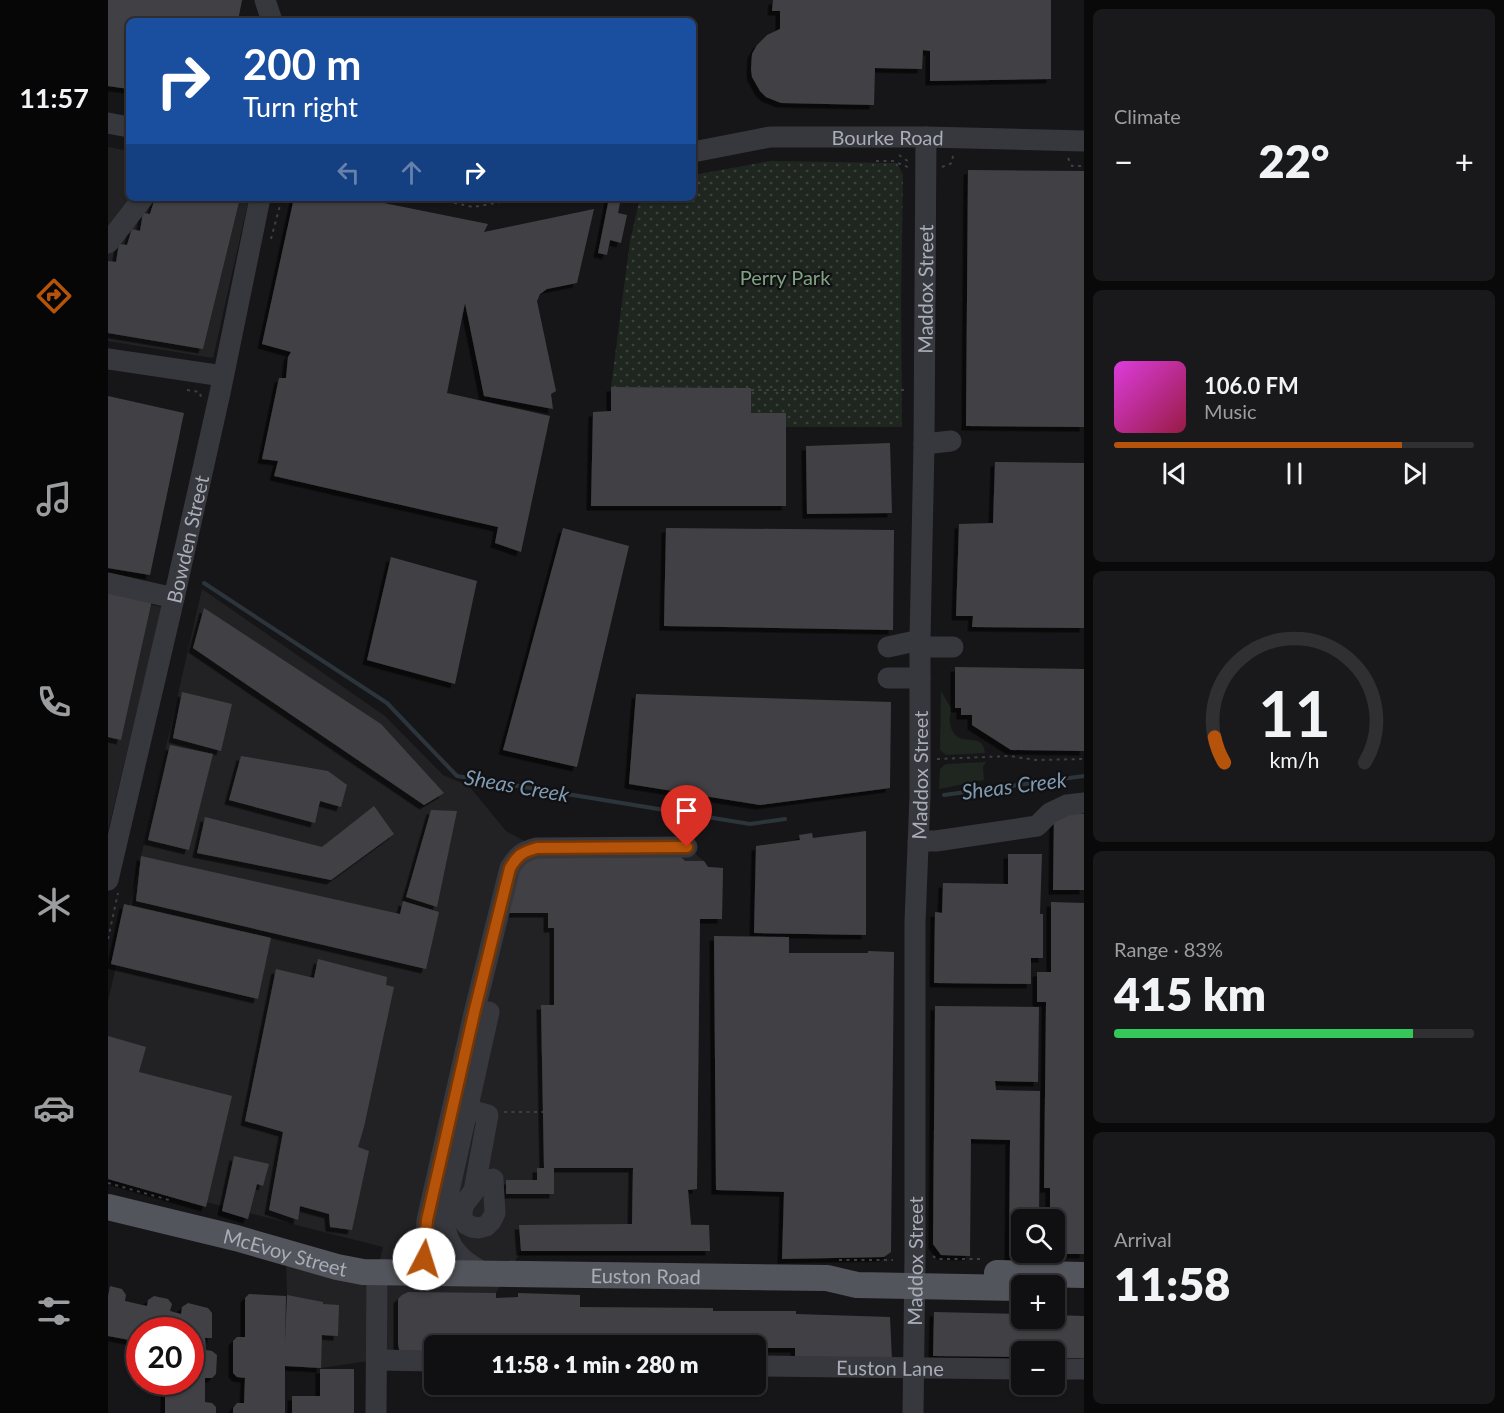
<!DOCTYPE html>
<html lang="en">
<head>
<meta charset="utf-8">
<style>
  body { margin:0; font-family:Lato,sans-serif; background:#19191b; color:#f1f3f6; height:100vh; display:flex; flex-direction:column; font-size:22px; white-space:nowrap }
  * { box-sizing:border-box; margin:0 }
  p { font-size:20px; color:#9c9d9f }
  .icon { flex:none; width:33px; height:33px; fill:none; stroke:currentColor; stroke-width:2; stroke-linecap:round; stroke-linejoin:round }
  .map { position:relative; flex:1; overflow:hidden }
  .sheet { display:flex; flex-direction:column; gap:9px; padding:9px; background:#09090a; width:420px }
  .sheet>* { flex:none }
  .guide { position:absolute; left:18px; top:18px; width:570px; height:183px; border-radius:9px; box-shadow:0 2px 4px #0004,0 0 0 2px #303032; background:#1a4fa0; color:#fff; overflow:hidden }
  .buttons { position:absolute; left:903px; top:1209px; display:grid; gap:12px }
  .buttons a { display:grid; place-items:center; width:54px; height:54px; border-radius:9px; background:#101012; box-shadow:0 2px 4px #0004,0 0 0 2px #303032; font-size:30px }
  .speed { position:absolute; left:18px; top:1317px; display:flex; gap:12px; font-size:30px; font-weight:700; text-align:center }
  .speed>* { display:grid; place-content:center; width:78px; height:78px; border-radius:50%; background:#101012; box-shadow:0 2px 4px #0004,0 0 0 2px #303032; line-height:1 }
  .speed .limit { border:9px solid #d22; background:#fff; color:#111 }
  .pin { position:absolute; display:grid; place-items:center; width:51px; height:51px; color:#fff; margin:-62px -26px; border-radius:50% 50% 50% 0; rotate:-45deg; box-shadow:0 0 6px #0007 }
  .pin .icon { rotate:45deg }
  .me { position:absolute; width:66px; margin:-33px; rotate:5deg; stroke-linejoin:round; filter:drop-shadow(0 0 4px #0008) }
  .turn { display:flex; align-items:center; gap:21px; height:126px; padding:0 18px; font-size:27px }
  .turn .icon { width:78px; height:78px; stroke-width:2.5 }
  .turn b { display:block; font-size:42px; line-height:51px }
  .lanes { display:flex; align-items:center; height:57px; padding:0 18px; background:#0003; justify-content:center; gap:30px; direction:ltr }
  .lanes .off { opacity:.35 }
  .big { font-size:45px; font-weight:800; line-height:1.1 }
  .sheet .tile { flex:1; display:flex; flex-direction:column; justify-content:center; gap:9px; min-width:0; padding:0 21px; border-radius:9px; background:#19191b }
  .sheet .dial { align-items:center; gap:0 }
  .dial svg { height:156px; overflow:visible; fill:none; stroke:#303032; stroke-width:7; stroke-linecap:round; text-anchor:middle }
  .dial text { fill:#f1f3f6; stroke:none }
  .song { display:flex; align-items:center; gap:18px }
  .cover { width:72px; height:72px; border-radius:9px; background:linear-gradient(135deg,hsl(300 70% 55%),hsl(340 70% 35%)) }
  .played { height:6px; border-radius:3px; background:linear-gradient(90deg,#b45309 80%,#303032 80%) }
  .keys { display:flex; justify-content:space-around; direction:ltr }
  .heat { display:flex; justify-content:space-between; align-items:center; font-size:33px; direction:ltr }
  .charge { height:9px; border-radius:4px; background:linear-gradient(90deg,#34c759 83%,#303032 0) }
  .trip { position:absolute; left:316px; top:1335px; width:342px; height:60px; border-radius:9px; background:#101012; box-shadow:0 2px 4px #0004,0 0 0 2px #303032; font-weight:800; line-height:60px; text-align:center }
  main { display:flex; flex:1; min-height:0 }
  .dock { display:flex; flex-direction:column; width:108px; justify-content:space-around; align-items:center; background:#060607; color:#9c9d9f }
  .dock .icon { width:42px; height:42px }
  .dock .on { color:#b45309 }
  .dock b { font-size:27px; color:#f1f3f6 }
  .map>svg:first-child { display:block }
</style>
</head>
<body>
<main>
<nav class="dock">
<b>11:57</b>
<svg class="icon on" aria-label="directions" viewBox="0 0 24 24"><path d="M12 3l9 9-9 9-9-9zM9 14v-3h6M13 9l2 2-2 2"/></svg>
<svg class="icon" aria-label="music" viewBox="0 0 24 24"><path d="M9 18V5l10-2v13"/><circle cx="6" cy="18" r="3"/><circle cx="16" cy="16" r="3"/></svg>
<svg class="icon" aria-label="phone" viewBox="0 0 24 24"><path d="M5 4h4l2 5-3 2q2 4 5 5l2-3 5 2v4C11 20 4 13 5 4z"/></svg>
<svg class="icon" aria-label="climate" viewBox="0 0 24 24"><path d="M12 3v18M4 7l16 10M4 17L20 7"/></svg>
<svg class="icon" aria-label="car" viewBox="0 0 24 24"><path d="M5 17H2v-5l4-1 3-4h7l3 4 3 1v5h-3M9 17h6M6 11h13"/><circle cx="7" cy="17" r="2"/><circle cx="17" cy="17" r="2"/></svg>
<svg class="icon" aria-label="filters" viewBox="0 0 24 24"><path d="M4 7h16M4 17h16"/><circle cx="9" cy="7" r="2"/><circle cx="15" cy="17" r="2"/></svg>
</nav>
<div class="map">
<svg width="976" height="1413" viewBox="0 0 976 1413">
  <defs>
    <pattern id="park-dots" width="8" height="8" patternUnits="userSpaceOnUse" patternTransform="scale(1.5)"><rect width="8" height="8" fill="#1e261f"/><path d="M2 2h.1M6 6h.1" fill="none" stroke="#3c433d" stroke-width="1.8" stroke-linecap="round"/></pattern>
    <filter id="shadow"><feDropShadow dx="-4.5" dy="4.5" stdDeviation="0" flood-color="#0009"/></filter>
  </defs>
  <rect width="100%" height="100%" fill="#161618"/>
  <!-- built -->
  <path fill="#222225" d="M0,147L21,151V198H141L105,358L0,341Z
    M94,589L277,716L335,775L361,786L398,831L429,848L579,847L596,861L600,867L615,868L614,919H592L589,1189L580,1190L583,1224L601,1225L602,1251H413L388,1293L327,1346L300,1355L213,1368L178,1366L179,1295L178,1252L269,1273L275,1247L0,1177V1001Z
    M0,596L54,607L0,831Z"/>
  <!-- grass -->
  <path fill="#1e261f" d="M833,691L844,710C841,718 841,722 844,730C853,749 875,730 877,753L838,755L832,750Z
    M878,762L875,767L876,780L831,789L832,769L838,764Z"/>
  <!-- park -->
  <path fill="url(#park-dots)" d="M663,161L789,163L795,175L793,297L794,427H678V413H643V388L503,387L522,241L532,198H585V175Z"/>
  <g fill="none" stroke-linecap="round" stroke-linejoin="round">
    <!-- stream -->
    <path stroke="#2c353c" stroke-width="4" d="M96,583L279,703L349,776L642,824L677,819
      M836,795L976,776"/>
  </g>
  <!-- building -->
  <path fill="#404145" filter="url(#shadow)" d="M0,0H134L130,21H21V89L0,86Z
    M665,0H943V79L822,81V51L815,50L814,69L767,68L766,105L673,103L658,97L652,91L644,77L643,69L644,54L649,45L659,35L672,29V11H664Z
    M860,170L976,171V427L858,426Z
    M47,198H132L95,349L0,333V261L8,262L11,244L19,245L24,229L32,231L35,213L42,214Z
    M186,198H251L380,224L376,232L486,209L469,283L439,289L432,294L429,301L448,391L443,394L445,409L376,396L357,303L339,393L442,416L413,552L387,543L390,527L166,476L170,461L154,459L171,378H178L180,357L183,352L154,344Z
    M501,198H513L510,213L519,215L513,243L502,240L499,255L490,253Z
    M503,387L643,388V413H678V506H483L485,412L503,411Z
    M0,396L76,413L42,575L0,568Z
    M782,443L784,513L699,514L698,446Z
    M887,462L976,463V628L864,627L865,616H848L851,524L885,523Z
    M455,528L521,546L469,767L395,750Z
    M558,528L786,530L785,630L556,626Z
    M283,557L369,581L347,684L259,660Z
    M0,591L44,600L13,740L0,737Z
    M96,608L273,724L336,793L316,805L85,648Z
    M847,667L976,669V751L903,750L864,725V715H853V708H847Z
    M74,692L124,704L113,751L65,738Z
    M528,694L783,702L782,788L652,805L521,784Z
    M62,745L105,754L81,850L40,840Z
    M133,756L220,771L239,785L233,807L212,801L207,823L121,800Z
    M266,806L286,834L223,880L89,853L97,817L214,847Z
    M323,810L349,811L329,907L298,897Z
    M946,814H976V890H945Z
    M758,831V935L646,933L648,846L692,840L691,835L704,833L705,838Z
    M569,853L577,861H596L600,867L615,868L614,919H592L589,1189L580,1190L583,1225H601L602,1251H413L411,1225L524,1224L525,1168H446V1194H398V1180H429V1168H436L433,1005H446V928H440V913H397L411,870L422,859L429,857Z
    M900,854H934L932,914H935V958H923V984L826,983L827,912L834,913L835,883L900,884Z
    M33,856L292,914L295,901L331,912L318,969L28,901Z
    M943,902L976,903V1254H946V1220H942V1188H936L938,1002H929V972H943Z
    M16,904L163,938L150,999L3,964Z
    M606,936L681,937V953H760V951L786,952L783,1252L776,1257L674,1259L676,1192L608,1190Z
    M210,959L279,977L278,985L286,987L256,1127L250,1147L261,1151L244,1230L222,1227L221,1214L192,1206L190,1220L161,1210L175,1132L137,1121L168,969L206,978Z
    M827,1006L931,1007L930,1082L887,1081L888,1090L932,1091L931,1220H914V1252H930V1256H901L902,1140L863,1139L862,1256L833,1255L825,1244Z
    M0,1036L38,1047L31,1072L124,1096L98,1207L0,1179Z
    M126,1156L161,1164L155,1186L149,1184L140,1219L114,1211Z
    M2,1286L14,1289L18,1295L17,1301L39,1306L40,1300L46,1296L60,1299L64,1304L62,1311L73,1314L74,1307L80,1303L100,1308L104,1313V1338H97L98,1350L104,1351L109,1355L108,1374L104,1378H97V1402L104,1403L108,1407V1413H57V1382H82V1330H32V1342L0,1336V1296Z
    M300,1292L388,1293V1298L410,1297V1293L472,1295V1307L605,1308V1311H688V1314L782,1317L784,1360L687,1359V1348H648V1346H327V1355L293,1353L291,1349L290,1344V1299L294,1295Z
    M141,1294L178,1296L177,1343L179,1295L215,1302V1304L231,1305L230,1336L214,1335L213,1368L177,1366V1413H125V1408L129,1403H136L137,1378L129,1377L125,1373V1341L129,1337H137V1298Z
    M826,1312L914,1314V1318H946V1315L976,1316V1358H946V1352H914V1357L825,1356Z
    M212,1369H246V1413H184V1396H212Z"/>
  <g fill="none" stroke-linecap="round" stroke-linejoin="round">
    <!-- path -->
    <path stroke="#3d3f44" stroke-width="2" stroke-dasharray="3 4.5" stroke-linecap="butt" d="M791,155L801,162
      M960,158L964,166H976
      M768,161H785L802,168
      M834,167L844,163L845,155
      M324,198L365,207L416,198
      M163,239L174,198
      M79,390L92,392L93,398
      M643,390H796
      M829,759L902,756L928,760L976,759
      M0,939L10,893
      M396,1112H435
      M0,1183L61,1200
      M825,1256L829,1259H874
      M731,1260H785"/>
    <!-- minor -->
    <g stroke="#37383d" stroke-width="21">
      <path d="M157,0L164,21"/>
      <path d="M0,123L21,127"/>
      <path id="s1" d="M585,152L662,137H818L976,141"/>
      <path d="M0,243L35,198"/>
      <path d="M0,359L115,376"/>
      <path d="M816,444L843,441"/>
      <path d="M0,583L66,598"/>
      <path d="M780,647L812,640"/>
      <path d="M813,647H845"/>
      <path d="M780,678H812"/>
      <path d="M810,841H828L929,826L942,813L959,805L976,803"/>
      <path id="s2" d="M0,880L66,598L112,393L152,198"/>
      <path d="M359,1109L380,1115L366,1191L356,1204L354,1211V1218L358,1224L364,1227L371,1228L378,1226L383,1221L387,1213L385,1179"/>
      <path d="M316,1273L319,1220L367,1009L402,868C410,855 414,852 429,848L579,847"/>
      <path d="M379,1274C358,1264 339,1250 337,1224C336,1216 338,1208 339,1200L381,1012"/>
      <path d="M269,1360L327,1361"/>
      <path id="s3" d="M648,1366L914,1369"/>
      <path d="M946,1369H976"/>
      <path d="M268,1413L269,1273"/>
      <path id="s4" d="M805,1413L807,1256V922L812,796V640L816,444L818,137"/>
    </g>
    <!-- major -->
    <g stroke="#53555c" stroke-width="26">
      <path id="s5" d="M0,1207L128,1238L229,1267L255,1272L719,1278L749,1285L914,1288"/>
      <path d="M889,1273L976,1275"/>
    </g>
  </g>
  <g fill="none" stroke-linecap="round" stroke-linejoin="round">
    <defs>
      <path id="route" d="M316,1259L319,1220L367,1009L402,868C410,855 414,852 429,848L579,847"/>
    </defs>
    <!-- route casing -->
    <use href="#route" stroke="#753606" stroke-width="15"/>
    <!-- route -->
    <use href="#route" stroke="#b45309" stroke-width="10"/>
  </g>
  <g text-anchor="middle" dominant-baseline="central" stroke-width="4.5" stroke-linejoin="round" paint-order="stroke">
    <!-- street labels -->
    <g font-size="20" fill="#a8adb8" stroke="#111113">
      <text stroke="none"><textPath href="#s1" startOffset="196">Bourke Road</textPath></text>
      <text stroke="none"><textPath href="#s4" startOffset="1124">Maddox Street</textPath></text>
      <text stroke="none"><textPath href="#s2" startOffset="350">Bowden Street</textPath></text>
      <text stroke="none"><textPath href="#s4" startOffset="638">Maddox Street</textPath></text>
      <text stroke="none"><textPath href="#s5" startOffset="183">McEvoy Street</textPath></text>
      <text stroke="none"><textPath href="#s4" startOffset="152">Maddox Street</textPath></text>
      <text stroke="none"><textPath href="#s5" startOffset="546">Euston Road</textPath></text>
      <text stroke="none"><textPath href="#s3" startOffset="134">Euston Lane</textPath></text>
    </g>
    <!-- park labels -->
    <g font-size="20" fill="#7fa381" stroke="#111113">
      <text x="677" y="277">Perry Park</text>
    </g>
    <!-- water labels -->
    <g font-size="21" font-style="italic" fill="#7f9bb3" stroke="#111113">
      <text transform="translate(409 785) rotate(10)">Sheas Creek</text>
      <text transform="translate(906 785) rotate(-7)">Sheas Creek</text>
    </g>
  </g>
</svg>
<div class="buttons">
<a><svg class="icon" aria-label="search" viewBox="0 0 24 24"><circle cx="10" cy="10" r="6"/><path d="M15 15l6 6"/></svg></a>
<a>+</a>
<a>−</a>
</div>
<div class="speed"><div class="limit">20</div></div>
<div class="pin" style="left:579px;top:847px;background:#d93025"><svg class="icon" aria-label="arrive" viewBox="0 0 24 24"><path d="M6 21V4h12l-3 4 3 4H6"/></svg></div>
<svg class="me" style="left:316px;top:1259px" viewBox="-20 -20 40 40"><circle r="19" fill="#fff"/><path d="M0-13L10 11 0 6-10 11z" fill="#b45309"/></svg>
<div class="trip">11:58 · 1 min · 280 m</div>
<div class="guide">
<div class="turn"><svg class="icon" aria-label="right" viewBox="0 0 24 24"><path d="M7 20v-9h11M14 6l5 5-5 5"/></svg><div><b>200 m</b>Turn right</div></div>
<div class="lanes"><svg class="icon off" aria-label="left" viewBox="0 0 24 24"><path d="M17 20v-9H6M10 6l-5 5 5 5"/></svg><svg class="icon off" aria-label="ahead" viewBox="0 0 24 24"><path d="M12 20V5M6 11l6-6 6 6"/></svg><svg class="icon" aria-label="right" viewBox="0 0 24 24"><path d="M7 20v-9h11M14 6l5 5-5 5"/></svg></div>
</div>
</div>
<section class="sheet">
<div class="tile"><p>Climate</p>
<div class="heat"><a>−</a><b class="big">22°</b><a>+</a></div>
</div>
<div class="tile">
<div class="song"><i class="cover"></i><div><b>106.0 FM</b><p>Music</p></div></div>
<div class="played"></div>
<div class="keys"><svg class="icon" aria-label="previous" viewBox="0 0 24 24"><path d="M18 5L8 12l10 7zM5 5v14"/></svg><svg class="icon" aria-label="pause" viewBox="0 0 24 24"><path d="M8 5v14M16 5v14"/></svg><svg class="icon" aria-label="next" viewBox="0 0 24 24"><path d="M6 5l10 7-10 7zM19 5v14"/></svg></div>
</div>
<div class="tile dial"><svg viewBox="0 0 100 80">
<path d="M14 69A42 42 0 1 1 86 69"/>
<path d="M14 69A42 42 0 0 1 9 56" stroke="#b45309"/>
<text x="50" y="56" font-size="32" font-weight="700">11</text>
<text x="50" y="72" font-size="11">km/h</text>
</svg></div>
<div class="tile"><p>Range · 83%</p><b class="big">415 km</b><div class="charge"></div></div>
<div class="tile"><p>Arrival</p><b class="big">11:58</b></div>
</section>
</main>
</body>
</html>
